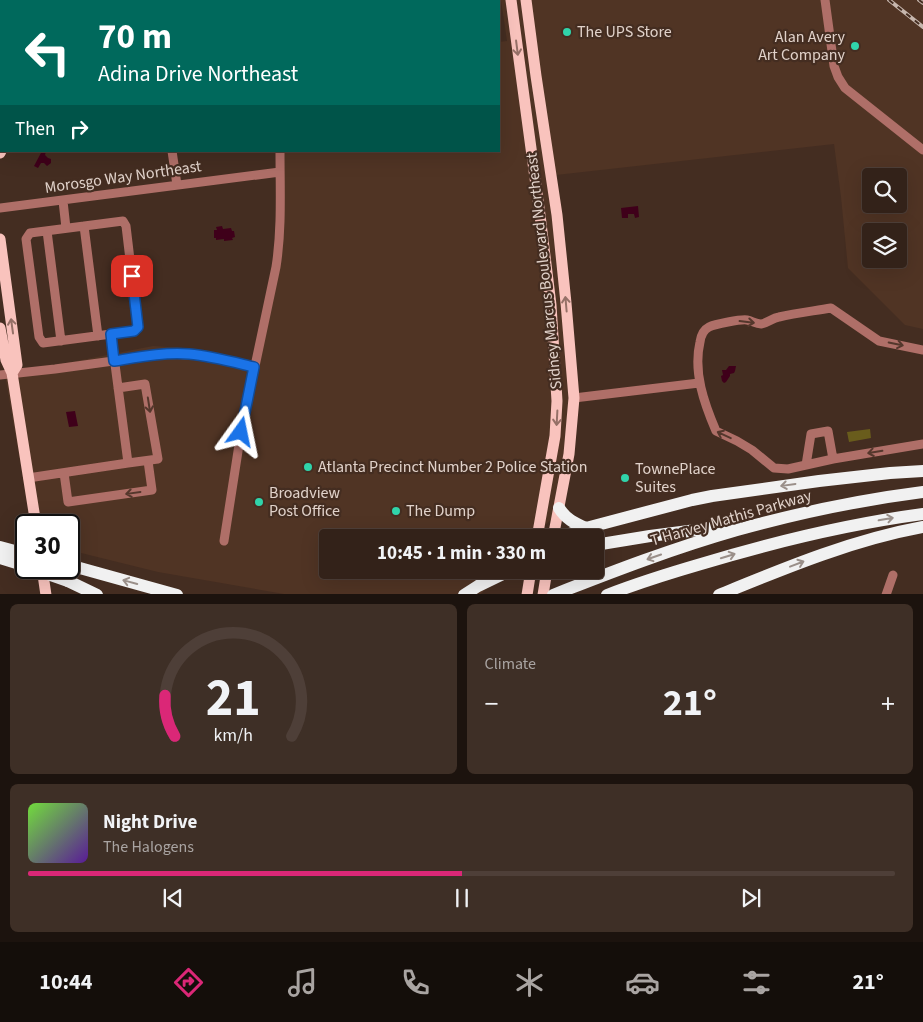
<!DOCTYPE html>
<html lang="en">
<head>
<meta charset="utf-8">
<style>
  body { margin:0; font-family:"Source Sans 3",sans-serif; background:#3e2f26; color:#f1f3f6; height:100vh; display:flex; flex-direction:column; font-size:19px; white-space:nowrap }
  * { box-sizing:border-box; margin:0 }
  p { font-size:16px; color:#a9a4a2 }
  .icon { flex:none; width:28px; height:28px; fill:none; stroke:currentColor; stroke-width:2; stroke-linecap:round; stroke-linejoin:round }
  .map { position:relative; height:594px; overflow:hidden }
  .side { display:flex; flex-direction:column; gap:10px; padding:10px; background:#1c130e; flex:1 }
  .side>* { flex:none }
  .banner { position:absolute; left:0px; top:0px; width:500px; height:152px; box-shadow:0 5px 20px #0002,0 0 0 1px #4e3f38; background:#00695c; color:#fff; overflow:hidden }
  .fabs { position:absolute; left:862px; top:168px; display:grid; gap:10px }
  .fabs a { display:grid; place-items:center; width:45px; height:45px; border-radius:5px; background:#332219; box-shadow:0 5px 20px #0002,0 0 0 1px #4e3f38; font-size:25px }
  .speed { position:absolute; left:15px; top:514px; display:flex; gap:10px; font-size:25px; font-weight:700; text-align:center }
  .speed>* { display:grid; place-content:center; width:65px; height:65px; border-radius:50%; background:#332219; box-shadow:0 5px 20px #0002,0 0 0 1px #4e3f38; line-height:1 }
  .speed .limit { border:2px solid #111; border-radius:8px; background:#fff; color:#111 }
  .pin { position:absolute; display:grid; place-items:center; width:42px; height:42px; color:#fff; margin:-21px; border-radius:10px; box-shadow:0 2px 8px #0006 }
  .me { position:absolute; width:55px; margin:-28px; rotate:12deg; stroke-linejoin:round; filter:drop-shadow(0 0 4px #0008) }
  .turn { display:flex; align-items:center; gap:18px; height:105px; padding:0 15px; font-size:22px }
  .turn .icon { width:65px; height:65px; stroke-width:2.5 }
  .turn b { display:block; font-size:35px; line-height:42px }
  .then { display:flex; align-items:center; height:48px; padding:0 15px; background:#0003; gap:10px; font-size:19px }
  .big { font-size:38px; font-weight:700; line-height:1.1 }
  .side .tile { flex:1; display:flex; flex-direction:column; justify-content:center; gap:8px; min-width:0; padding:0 18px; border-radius:8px; background:#3e2f26 }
  .side .dial { align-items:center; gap:0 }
  .dial svg { height:130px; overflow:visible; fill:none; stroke:#4e3f38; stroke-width:7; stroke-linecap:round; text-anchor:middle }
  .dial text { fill:#f1f3f6; stroke:none }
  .song { display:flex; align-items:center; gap:15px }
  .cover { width:60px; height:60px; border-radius:8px; background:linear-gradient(135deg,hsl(100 70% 55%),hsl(270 70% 35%)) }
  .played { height:5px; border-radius:2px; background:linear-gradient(90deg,#db2777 50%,#4e3f38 50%) }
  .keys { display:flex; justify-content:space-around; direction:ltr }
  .heat { display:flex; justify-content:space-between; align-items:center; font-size:28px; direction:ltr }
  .side .tiles { flex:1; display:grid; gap:10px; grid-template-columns:1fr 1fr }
  .tile:last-child { grid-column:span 2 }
  .trip { position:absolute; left:319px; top:529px; width:285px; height:50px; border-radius:5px; background:#332219; box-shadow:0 5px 20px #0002,0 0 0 1px #4e3f38; font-weight:700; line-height:50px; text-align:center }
  .tab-bar { display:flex; height:80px; justify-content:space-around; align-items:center; background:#140e0a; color:#a9a4a2 }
  .tab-bar .icon { width:35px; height:35px }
  .tab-bar .selected { color:#db2777 }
  .tab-bar b { font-size:22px; color:#f1f3f6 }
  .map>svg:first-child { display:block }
</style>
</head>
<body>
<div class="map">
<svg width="923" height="595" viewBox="0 0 923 595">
  <rect width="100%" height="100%" fill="#442d21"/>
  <!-- built -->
  <path fill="#503424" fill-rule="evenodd" d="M0,0H273V1H1V82H0Z
    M501,0H923V329L905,325L848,268L841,197L834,144L547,176L567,334L570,404L560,510L534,537L328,538V570H504L481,594H284L158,572L69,550V525H31L5,375L153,346L183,348L188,354L251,369L279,237L282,151H499V42L507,41ZM871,176H899V204H871ZM871,231H899V259H871Z"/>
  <!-- green -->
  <path fill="#695c1c" d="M870,429L871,438L849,442L847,432Z"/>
  <!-- water -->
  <path fill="#3f001a" d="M42,151H46L45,155L48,158L51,159V163L47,166L44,163H41L38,168L34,166Z
    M638,206L639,217L635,218L634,214H628V218H622L621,208Z
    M222,226L223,229L231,228L232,231H234L235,237L232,238L233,240L224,241V239L216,240V238H214V230H217L216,227Z
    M729,366H736L735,371L734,373L730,374V376L726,382L724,383L722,381L721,376L723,375L722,370H726Z
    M75,411L78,426L69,427L66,412Z"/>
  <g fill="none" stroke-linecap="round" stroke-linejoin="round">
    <!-- minor -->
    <path stroke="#af6f68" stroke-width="9" d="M278,0V1
      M825,0L834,66L838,77L845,88L923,150
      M0,131L1,132
      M172,151L177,185
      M63,201L66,228
      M0,208L280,172
      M123,221L126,226L138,327L134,331L43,343L39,337L26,239L30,233Z
      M84,226L98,336
      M47,231L61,341
      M923,350L879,341L831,308C814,311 796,313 779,317C772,318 768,323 761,324C756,324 752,321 747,320C741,319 715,324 709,327C703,330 701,335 700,342C693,372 704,403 716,431L737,441L752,450L774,468L788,469L833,459L923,444
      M0,375L55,369L157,355L173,354L203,356L254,367
      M118,388L145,384L158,459L128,463
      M574,398L699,383
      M806,465L811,434L828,431L833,459
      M64,473L68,502L152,490L148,461
      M28,478L128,463L111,334
      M224,541L241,432L276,267C282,229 280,190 280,151
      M886,595L893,575"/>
    <!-- major -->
    <path stroke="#f9c3bd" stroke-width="11" d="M45,0L46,1
      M511,0L540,215L551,305L557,401L555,436L537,538
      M526,0L536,76L557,215L566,303L574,398L569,454L553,538
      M0,100H1
      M0,153L1,151
      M0,239L17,365L12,373
      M0,328L6,360L12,373L36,525
      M42,568L46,595
      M527,595L531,570
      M543,595L547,570"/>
    <!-- highway -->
    <path stroke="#f1f1f1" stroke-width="12" d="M559,508C566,519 574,523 586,528
      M559,538L586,528L692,500L712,496L819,481L890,473L923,471
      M595,545L650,536L735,525
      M0,547L26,554
      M0,558L26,566
      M69,565L177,595
      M68,581L97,595
      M464,595L478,586L511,570
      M553,595C614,571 674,548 737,530C798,513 860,500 923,492
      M607,595C638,583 670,573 701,564C774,542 848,524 923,514
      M719,595C785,568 852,540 923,527"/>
    <defs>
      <path id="rail" d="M889,0L923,27
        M919,0L923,3"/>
    </defs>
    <!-- rail casing -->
    <use href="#rail" stroke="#c6b6ad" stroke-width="4"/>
    <!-- rail -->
    <use href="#rail" stroke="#442d21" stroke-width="2" stroke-dasharray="5.5" stroke-linecap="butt"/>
    <!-- highway-bridge -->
    <path stroke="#f1f1f1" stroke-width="12" d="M31,568L68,581"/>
  </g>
  <!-- one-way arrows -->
  <defs><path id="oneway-shaft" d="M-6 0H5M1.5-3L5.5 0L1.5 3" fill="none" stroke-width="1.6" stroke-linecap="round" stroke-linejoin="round" transform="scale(1.25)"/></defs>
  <g stroke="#957067">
    <use href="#oneway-shaft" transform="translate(517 48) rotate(83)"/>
    <use href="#oneway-shaft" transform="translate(566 304) rotate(-95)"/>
    <use href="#oneway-shaft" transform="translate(12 326) rotate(-98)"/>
    <use href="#oneway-shaft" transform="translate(557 418) rotate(93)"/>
  </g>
  <g stroke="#54372c">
    <use href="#oneway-shaft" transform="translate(747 322) rotate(7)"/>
    <use href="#oneway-shaft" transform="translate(896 344) rotate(12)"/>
    <use href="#oneway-shaft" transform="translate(149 405) rotate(81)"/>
    <use href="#oneway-shaft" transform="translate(724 435) rotate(-155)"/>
    <use href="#oneway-shaft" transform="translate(875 452) rotate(171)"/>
    <use href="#oneway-shaft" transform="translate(133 493) rotate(172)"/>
  </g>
  <g stroke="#9a8f89">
    <use href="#oneway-shaft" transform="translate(788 485) rotate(172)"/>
    <use href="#oneway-shaft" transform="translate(886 519) rotate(-10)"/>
    <use href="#oneway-shaft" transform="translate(728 556) rotate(-17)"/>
    <use href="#oneway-shaft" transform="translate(654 557) rotate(161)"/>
    <use href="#oneway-shaft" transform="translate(797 564) rotate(-21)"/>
    <use href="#oneway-shaft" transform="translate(130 582) rotate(-165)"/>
  </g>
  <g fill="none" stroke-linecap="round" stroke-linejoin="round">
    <defs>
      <path id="route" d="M132,276L138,327L134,331L111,334L114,361C139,357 164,352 189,354C211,356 233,362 254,367L241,432"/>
    </defs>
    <!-- route casing -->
    <use href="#route" stroke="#114b97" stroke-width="12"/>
    <!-- route -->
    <use href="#route" stroke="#1a73e8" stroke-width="9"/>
  </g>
  <!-- markers -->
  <g fill="#30d4aa" stroke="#442d21" stroke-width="2">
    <circle cx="567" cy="32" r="5"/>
    <circle cx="855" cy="46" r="5"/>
    <circle cx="308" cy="467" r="5"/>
    <circle cx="625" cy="478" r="5"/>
    <circle cx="259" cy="502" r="5"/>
    <circle cx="396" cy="511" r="5"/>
  </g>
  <g text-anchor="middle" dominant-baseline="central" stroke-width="4.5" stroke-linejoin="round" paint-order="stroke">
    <!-- poi labels -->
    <g font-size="16" fill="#e1d2ca" stroke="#442d21" text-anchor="start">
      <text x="577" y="32">The UPS Store</text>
      <text x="845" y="37" text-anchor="end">Alan Avery<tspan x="845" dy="18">Art Company</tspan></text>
      <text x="318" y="467">Atlanta Precinct Number 2 Police Station</text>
      <text x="635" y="469">TownePlace<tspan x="635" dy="18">Suites</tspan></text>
      <text x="269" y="493">Broadview<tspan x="269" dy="18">Post Office</tspan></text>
      <text x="406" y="511">The Dump</text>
    </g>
    <!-- street labels -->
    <g font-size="16" fill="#e1d2ca" stroke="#442d21">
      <text transform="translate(123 177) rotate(-8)">Morosgo Way Northeast</text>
      <text transform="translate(544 271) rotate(-96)">Sidney Marcus Boulevard Northeast</text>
      <text transform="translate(731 518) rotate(-16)">T Harvey Mathis Parkway</text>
    </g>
  </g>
</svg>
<div class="fabs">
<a><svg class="icon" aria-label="search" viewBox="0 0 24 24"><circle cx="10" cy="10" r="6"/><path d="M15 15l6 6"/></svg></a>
<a><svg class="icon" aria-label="layers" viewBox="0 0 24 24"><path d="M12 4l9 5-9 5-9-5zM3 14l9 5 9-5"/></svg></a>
</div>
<div class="speed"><div class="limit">30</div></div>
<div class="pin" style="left:132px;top:276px;background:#d93025"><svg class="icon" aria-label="arrive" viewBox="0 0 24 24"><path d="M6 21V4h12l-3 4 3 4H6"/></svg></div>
<svg class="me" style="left:241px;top:432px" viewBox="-20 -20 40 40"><path d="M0-17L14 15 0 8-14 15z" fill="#1a73e8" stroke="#fff" stroke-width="4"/></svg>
<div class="trip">10:45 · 1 min · 330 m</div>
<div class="banner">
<div class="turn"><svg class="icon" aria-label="left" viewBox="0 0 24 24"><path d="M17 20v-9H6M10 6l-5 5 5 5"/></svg><div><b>70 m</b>Adina Drive Northeast</div></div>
<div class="then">Then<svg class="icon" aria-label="right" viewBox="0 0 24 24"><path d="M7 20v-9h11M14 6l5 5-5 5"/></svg></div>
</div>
</div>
<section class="side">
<div class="tiles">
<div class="tile dial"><svg viewBox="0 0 100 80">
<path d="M14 69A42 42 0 1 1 86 69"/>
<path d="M14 69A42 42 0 0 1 8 44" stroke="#db2777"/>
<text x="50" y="56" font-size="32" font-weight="700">21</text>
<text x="50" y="72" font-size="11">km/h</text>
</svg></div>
<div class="tile"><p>Climate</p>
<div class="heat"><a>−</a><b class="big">21°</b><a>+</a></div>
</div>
<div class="tile">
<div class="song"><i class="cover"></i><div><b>Night Drive</b><p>The Halogens</p></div></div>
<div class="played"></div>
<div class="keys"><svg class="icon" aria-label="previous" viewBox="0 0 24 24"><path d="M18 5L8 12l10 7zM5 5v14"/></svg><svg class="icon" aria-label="pause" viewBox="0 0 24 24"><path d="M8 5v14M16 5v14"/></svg><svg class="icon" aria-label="next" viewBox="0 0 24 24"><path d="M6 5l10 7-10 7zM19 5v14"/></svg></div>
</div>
</div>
</section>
<nav class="tab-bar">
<b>10:44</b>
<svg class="icon selected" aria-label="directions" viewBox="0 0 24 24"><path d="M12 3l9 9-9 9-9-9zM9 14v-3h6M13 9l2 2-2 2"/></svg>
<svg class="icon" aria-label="music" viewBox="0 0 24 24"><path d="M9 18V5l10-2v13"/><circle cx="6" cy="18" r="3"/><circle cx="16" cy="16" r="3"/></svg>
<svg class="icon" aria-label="phone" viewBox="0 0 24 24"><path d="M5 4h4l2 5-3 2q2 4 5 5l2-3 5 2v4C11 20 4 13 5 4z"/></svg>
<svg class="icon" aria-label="climate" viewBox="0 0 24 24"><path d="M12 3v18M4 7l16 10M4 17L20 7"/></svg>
<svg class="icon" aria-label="car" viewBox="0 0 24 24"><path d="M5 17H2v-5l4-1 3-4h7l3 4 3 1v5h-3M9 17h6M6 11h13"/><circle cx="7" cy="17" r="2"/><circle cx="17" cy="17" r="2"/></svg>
<svg class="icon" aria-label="filters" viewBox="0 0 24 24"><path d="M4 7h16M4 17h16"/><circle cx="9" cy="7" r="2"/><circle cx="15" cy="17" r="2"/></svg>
<b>21°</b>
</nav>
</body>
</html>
